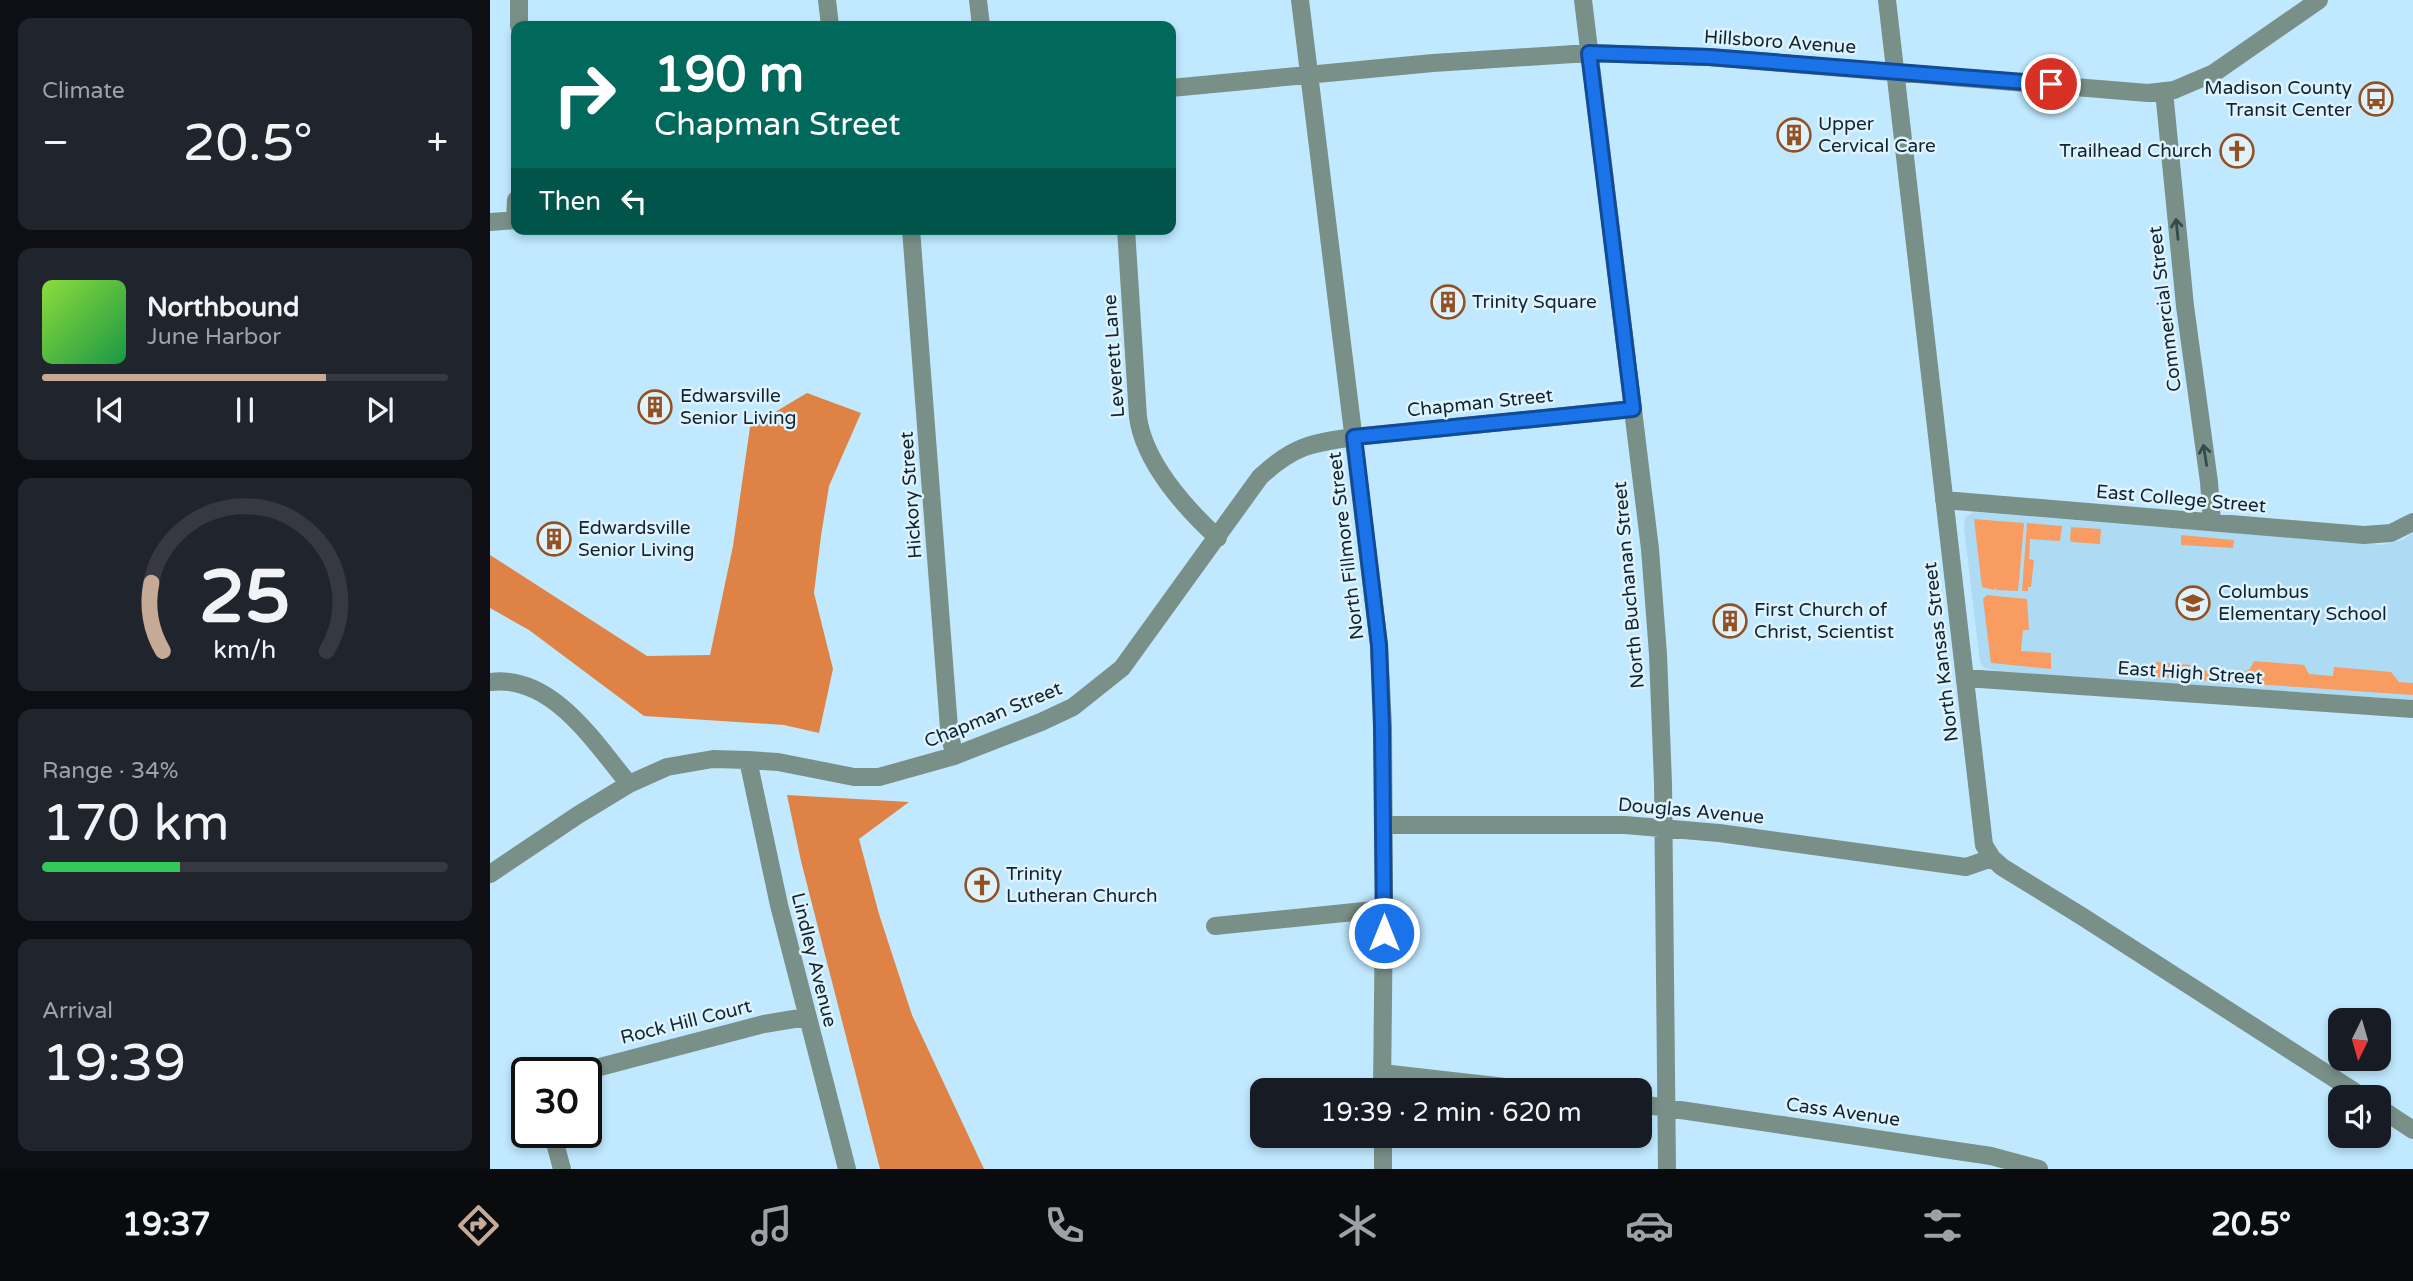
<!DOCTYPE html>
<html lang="en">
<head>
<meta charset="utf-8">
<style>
  body { margin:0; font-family:"Varela Round",sans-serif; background:#20242c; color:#f1f3f6; height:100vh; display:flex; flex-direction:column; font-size:26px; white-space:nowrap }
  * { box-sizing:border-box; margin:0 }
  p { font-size:23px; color:#9ea1a6 }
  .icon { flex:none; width:38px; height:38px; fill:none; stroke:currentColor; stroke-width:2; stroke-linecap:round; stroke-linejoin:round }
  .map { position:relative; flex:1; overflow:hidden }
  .details { display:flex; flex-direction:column; gap:18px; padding:18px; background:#0d0f14; width:490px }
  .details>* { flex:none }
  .top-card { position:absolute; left:21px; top:21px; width:665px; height:214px; border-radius:14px; box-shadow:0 4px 10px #0003; background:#00695c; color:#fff; overflow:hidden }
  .needle { width:46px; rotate:185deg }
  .controls { position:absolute; left:1838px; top:1008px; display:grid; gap:14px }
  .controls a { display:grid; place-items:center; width:63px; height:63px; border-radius:14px; background:#171b24; box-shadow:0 4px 10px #0003; font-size:35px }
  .speed { position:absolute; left:21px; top:1057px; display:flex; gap:14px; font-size:35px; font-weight:700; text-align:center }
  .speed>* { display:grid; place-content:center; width:91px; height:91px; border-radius:50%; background:#171b24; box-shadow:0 4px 10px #0003; line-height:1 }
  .speed .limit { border:4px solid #111; border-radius:10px; background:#fff; color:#111 }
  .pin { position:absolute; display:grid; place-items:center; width:60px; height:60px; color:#fff; margin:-30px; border:4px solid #fff; border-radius:50%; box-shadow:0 2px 7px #0007 }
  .me { position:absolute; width:77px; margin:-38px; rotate:0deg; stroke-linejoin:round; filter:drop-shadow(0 0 5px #0008) }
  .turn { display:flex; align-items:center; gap:24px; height:147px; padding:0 28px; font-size:32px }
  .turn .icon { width:91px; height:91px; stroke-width:2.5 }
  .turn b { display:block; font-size:49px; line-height:60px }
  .then { display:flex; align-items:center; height:66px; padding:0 28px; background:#0003; gap:14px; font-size:26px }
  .big { font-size:52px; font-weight:600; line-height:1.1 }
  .details .card { flex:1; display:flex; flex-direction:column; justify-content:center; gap:10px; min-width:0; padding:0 24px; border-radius:14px; background:#20242c }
  .details .dial { align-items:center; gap:0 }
  .dial svg { height:182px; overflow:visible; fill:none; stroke:#363941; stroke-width:7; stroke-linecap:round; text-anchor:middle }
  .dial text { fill:#f1f3f6; stroke:none }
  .song { display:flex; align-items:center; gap:21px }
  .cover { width:84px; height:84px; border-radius:10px; background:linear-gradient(135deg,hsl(90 70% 55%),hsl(140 70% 35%)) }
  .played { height:7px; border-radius:4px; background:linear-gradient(90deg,#c7aa96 70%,#363941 70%) }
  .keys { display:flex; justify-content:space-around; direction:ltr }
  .heat { display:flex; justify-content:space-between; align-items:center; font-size:38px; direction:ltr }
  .charge { height:10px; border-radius:5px; background:linear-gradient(90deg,#34c759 34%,#363941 0) }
  .trip { position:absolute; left:760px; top:1078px; width:402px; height:70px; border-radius:14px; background:#171b24; box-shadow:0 4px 10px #0003; font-weight:600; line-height:70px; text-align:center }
  .tabs { display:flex; height:112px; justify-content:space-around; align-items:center; background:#090b0e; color:#9ea1a6 }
  .tabs .icon { width:49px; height:49px }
  .tabs .active { color:#c7aa96 }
  .tabs b { font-size:32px; color:#f1f3f6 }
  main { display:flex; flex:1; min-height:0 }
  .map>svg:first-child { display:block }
</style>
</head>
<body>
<main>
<section class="details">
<div class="card"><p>Climate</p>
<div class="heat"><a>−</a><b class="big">20.5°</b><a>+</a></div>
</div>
<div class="card">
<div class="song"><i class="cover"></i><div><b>Northbound</b><p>June Harbor</p></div></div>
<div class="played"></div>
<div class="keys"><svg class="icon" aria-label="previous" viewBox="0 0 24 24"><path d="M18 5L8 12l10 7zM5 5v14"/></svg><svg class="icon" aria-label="pause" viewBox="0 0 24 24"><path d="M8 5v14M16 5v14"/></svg><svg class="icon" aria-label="next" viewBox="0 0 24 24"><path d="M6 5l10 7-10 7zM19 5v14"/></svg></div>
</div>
<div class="card dial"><svg viewBox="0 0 100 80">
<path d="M14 69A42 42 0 1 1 86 69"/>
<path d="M14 69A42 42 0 0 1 9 39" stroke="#c7aa96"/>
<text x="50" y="56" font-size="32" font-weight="700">25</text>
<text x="50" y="72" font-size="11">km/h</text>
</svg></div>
<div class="card"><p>Range · 34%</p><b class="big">170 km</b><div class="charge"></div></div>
<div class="card"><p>Arrival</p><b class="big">19:39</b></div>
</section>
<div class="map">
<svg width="1923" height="1169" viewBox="0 0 1923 1169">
  <rect width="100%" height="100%" fill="#c0e9ff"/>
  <!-- built -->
  <path fill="#addbf4" d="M1484,512L1892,545L1912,540L1923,533V700L1511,672L1494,668L1490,662L1474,528L1475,517Z"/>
  <!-- green -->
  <path fill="#f89c62" d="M1484,519L1534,523L1528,591L1506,590V587L1504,590L1492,587Z
    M1537,523L1572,526L1570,541L1540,539L1539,559L1544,560L1541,587H1538V591H1532Z
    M1581,527L1611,529L1610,544L1582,542L1580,540Z
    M1691,535L1744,540L1743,548L1691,545Z
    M1497,595L1537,599L1539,630H1533L1531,651L1561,653V669L1501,663L1493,599Z
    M1764,661L1814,665L1819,674L1843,676L1844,667L1901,672L1909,682L1923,683V695L1708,680L1709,670L1752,673L1760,669Z
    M1666,662L1700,665L1702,679L1665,677Z"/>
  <!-- forest -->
  <path fill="#df8245" d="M317,393L371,413L339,486L331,536L324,593L343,669L329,733L294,725L154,716L39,630L0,608V555L157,656L220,655L243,546L260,427Z
    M297,795L419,802L369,839L389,914L422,1015L494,1169H390L311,861Z"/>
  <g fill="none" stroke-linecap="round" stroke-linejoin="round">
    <!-- minor -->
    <path stroke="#799088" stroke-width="18" d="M29,0V26
      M337,0L340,26
      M488,0L491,26
      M810,0L889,645L893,727L894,909L892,1090
      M1093,0L1160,549L1168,654L1173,783L1177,1169
      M1397,0L1494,845L1502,858L1512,867L1593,917L1873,1097
      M681,88L943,63L1099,53L1219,57L1658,93L1684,90L1724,73L1829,0
      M1674,91L1695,306L1719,482L1722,522
      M25,220L26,200
      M0,222L26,220
      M421,229L459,728L464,756
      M636,229L648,417C654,462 695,508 728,538
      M1454,500L1874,535L1901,533L1923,522
      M1475,678L1923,709
      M0,682C62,674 104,742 139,784
      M258,760L289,905L357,1169
      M893,825H1135L1229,833L1476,867L1502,858
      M0,874L88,815L139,784L177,767L223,759L258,760L288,762L364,777H389L464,756L551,722L583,707L632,668L770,477C803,446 821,443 864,437L1143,409
      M725,926L894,909
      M87,1073L274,1024L316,1017
      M892,1073L1042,1090
      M1150,1104L1501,1156L1549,1169
      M1888,1107L1923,1130
      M62,1132L72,1169
      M893,1136V1169"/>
  </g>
  <!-- one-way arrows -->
  <defs><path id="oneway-shaft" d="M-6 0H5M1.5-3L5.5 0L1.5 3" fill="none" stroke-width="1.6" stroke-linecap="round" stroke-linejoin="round" transform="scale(1.75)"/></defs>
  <g stroke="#354a4f">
    <use href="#oneway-shaft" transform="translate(1687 229) rotate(-96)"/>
    <use href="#oneway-shaft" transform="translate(1715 455) rotate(-99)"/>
  </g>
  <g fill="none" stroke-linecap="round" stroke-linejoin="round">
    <defs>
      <path id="route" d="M894,933L892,727L889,645L864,437L1143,409L1099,53L1219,57L1561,84"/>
    </defs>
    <!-- route casing -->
    <use href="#route" stroke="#114b97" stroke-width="18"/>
    <!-- route -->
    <use href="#route" stroke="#1a73e8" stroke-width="12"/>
  </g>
  <!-- icons -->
  <defs>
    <symbol id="bus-ring" viewBox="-11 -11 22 22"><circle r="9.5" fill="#def3fe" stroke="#935021" stroke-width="1.5"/><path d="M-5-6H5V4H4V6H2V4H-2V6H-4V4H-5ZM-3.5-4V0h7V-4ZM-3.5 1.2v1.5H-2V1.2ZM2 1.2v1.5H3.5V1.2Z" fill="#935021"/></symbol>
    <symbol id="building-ring" viewBox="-11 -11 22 22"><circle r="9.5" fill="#def3fe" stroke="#935021" stroke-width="1.5"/><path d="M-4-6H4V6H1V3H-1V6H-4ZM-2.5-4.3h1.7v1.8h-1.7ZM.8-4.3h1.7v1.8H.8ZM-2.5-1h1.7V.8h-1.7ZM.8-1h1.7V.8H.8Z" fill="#935021"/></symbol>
    <symbol id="church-ring" viewBox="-11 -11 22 22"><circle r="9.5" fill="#def3fe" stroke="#935021" stroke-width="1.5"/><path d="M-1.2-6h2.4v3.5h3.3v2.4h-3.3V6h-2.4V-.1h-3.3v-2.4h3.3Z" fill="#935021"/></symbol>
    <symbol id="school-ring" viewBox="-11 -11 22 22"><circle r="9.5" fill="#def3fe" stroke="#935021" stroke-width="1.5"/><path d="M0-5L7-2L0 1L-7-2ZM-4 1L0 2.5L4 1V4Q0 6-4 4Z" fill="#935021"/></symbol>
  </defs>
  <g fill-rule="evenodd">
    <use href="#bus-ring" x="1867" y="80" width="38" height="38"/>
    <use href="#building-ring" x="1285" y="116" width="38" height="38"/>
    <use href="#church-ring" x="1728" y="132" width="38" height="38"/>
    <use href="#building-ring" x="939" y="283" width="38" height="38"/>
    <use href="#building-ring" x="146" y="388" width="38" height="38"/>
    <use href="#building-ring" x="45" y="520" width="38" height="38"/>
    <use href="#school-ring" x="1684" y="584" width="38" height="38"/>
    <use href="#building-ring" x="1221" y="602" width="38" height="38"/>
    <use href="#church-ring" x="473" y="866" width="38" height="38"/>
  </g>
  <g text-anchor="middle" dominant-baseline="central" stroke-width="5" stroke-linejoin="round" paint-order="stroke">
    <!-- street labels -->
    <g font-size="19" fill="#112530" stroke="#def3fe">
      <text transform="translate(1290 42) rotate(4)">Hillsboro Avenue</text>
      <text transform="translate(1675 309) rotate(-97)">Commercial Street</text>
      <text transform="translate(624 356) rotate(-94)">Leverett Lane</text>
      <text transform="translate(990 403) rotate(-6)">Chapman Street</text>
      <text transform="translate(421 495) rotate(-94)">Hickory Street</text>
      <text transform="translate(1691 499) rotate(5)">East College Street</text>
      <text transform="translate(856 546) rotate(-97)">North Fillmore Street</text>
      <text transform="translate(1139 585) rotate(-95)">North Buchanan Street</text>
      <text transform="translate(1451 652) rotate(-97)">North Kansas Street</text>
      <text transform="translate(1700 673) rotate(4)">East High Street</text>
      <text transform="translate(503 715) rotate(-22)">Chapman Street</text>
      <text transform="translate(1201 811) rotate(5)">Douglas Avenue</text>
      <text transform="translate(324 960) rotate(76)">Lindley Avenue</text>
      <text transform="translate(196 1022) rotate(-14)">Rock Hill Court</text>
      <text transform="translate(1353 1112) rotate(8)">Cass Avenue</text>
    </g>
    <!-- poi labels -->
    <g font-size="19" fill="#112530" stroke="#def3fe" text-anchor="start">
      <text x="1862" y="88" text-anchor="end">Madison County<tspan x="1862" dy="22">Transit Center</tspan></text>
      <text x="1328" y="124">Upper<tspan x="1328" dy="22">Cervical Care</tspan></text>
      <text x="1722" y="151" text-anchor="end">Trailhead Church</text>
      <text x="982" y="302">Trinity Square</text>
      <text x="190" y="396">Edwarsville<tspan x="190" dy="22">Senior Living</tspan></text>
      <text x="88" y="528">Edwardsville<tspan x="88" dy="22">Senior Living</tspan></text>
      <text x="1728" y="592">Columbus<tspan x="1728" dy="22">Elementary School</tspan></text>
      <text x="1264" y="610">First Church of<tspan x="1264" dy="22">Christ, Scientist</tspan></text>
      <text x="516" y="874">Trinity<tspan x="516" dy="22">Lutheran Church</tspan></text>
    </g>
  </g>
</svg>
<div class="controls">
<a><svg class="needle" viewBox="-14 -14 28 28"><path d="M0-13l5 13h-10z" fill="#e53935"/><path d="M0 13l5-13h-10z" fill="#9ea1a6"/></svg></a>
<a><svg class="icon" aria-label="sound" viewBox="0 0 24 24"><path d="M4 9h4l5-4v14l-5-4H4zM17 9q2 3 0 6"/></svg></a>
</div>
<div class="speed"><div class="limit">30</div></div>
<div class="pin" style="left:1561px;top:84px;background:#d93025"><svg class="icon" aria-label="arrive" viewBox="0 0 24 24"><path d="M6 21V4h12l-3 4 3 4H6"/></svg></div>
<svg class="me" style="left:894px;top:933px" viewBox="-20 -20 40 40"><circle r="17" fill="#1a73e8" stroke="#fff" stroke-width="3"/><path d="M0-11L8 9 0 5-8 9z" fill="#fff"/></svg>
<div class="trip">19:39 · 2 min · 620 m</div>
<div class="top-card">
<div class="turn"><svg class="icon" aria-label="right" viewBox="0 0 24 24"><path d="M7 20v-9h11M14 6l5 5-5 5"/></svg><div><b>190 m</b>Chapman Street</div></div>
<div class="then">Then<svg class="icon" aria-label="left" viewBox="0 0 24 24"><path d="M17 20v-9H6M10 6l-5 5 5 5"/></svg></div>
</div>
</div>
</main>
<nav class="tabs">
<b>19:37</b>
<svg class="icon active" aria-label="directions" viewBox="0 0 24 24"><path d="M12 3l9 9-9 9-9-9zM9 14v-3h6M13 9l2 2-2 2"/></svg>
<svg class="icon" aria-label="music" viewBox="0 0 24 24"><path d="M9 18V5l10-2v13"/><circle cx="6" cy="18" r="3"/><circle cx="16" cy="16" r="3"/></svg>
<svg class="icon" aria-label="phone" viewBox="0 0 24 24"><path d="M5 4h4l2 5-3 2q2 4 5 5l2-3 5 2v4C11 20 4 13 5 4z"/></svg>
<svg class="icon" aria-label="climate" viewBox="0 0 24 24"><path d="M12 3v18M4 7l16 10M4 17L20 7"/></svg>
<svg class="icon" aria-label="car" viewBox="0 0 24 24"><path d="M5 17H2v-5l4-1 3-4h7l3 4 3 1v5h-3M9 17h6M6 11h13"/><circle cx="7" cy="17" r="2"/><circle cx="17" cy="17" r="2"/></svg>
<svg class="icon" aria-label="filters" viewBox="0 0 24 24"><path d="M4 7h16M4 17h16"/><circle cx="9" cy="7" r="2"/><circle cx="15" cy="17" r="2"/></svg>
<b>20.5°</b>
</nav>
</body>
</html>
